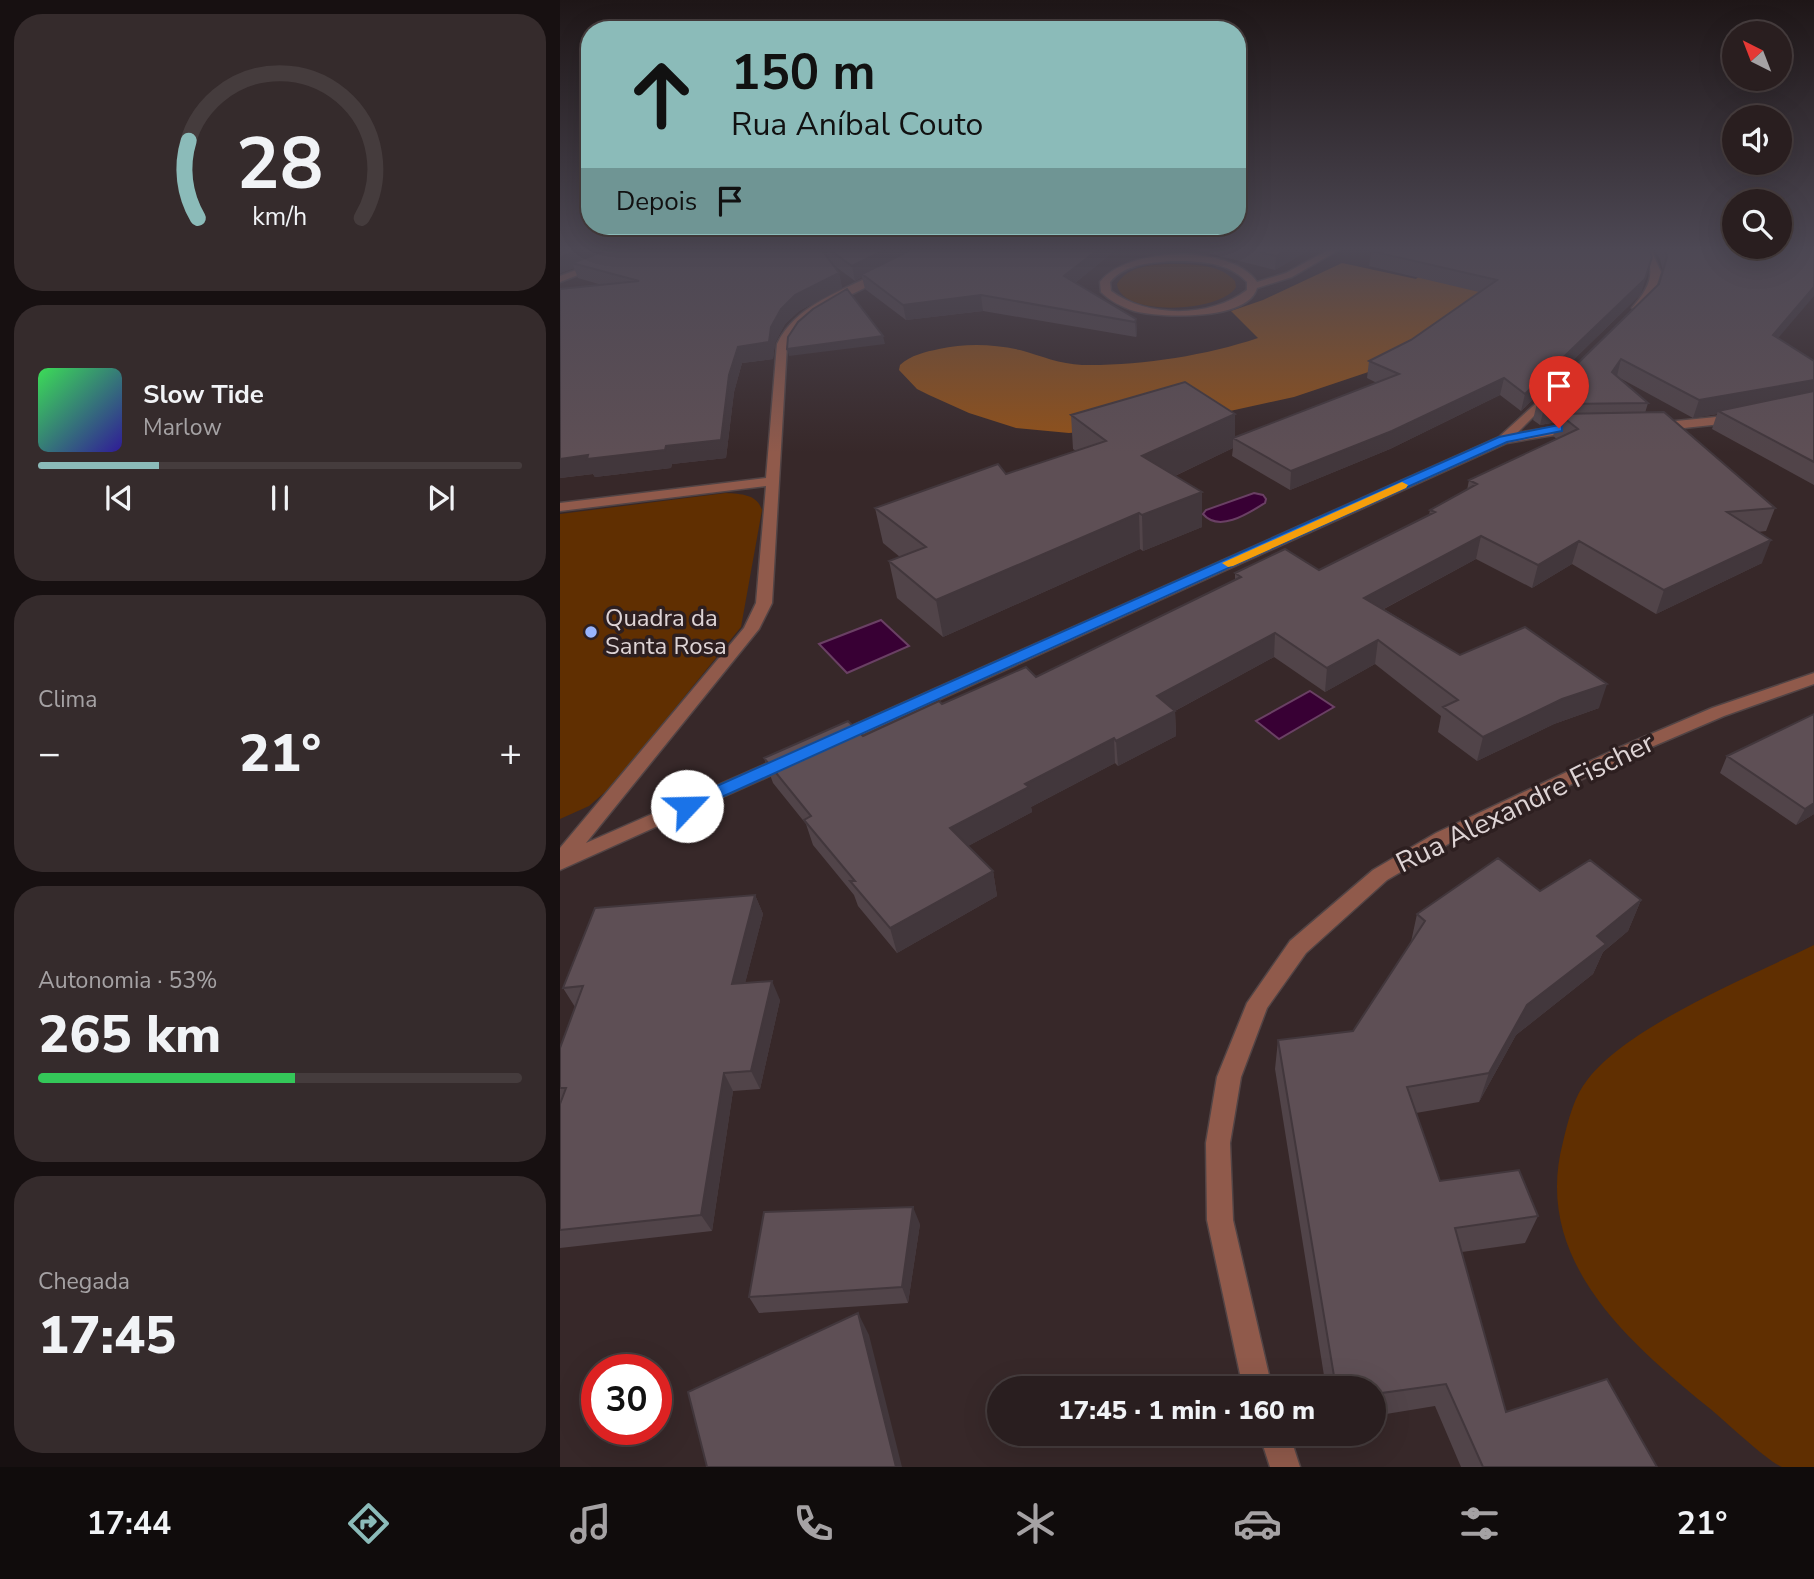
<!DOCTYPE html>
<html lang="pt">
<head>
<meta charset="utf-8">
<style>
  body { margin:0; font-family:"Nunito Sans",sans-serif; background:#352b2c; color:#f1f3f6; height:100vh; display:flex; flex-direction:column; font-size:26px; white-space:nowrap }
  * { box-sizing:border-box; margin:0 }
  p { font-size:23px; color:#a5a2a4 }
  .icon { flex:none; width:38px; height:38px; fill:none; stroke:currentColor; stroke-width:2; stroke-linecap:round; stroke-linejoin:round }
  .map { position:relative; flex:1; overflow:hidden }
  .details { display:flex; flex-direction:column; gap:14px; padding:14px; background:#171011; width:560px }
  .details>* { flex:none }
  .top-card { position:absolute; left:21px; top:21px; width:665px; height:214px; border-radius:28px; box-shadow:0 7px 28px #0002,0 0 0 2px #453c3d; background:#8bbbb9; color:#111; overflow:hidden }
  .needle { width:46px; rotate:318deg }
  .fabs { position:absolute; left:1162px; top:21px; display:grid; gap:14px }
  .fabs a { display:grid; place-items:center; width:70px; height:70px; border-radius:50%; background:#291e1f; box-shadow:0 7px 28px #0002,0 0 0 2px #453c3d; font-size:35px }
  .speed { position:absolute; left:21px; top:1354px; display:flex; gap:14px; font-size:35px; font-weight:700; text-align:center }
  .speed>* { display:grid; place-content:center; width:91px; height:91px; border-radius:50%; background:#291e1f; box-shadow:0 7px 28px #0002,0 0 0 2px #453c3d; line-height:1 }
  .speed .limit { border:10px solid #d22; background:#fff; color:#111 }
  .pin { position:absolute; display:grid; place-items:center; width:60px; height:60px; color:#fff; margin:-72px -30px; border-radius:50% 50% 50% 0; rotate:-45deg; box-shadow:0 0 7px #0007 }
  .pin .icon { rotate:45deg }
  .me { position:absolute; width:77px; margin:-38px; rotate:66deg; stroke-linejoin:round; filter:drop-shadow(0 0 5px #0008) }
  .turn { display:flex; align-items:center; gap:24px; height:147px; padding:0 35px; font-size:32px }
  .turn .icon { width:91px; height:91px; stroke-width:2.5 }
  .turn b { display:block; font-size:49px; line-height:60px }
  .then { display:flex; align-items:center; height:66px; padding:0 35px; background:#0003; gap:14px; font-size:26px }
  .big { font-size:52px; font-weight:800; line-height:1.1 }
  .details .tile { flex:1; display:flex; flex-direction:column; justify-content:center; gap:10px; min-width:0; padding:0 24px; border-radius:28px; background:#352b2c }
  .details .dial { align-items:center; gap:0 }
  .dial svg { height:182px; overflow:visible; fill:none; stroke:#453c3d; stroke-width:7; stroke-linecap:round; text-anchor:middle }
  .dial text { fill:#f1f3f6; stroke:none }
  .song { display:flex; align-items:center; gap:21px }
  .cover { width:84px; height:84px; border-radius:10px; background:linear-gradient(135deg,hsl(130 70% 55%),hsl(250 70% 35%)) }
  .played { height:7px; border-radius:4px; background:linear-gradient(90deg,#8bbbb9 25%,#453c3d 25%) }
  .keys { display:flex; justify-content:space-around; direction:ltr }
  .heat { display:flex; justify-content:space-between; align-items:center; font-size:38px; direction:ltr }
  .charge { height:10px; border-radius:5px; background:linear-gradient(90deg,#34c759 53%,#453c3d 0) }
  .trip { position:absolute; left:427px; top:1376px; width:399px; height:70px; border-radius:35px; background:#291e1f; box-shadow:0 7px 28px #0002,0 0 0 2px #453c3d; font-weight:800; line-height:70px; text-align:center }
  .tab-bar { display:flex; height:112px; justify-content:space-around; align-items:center; background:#100c0c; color:#a5a2a4 }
  .tab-bar .icon { width:49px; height:49px }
  .tab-bar .active { color:#8bbbb9 }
  .tab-bar b { font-size:32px; color:#f1f3f6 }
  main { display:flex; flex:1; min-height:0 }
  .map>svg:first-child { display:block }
</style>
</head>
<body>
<main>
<section class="details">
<div class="tile dial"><svg viewBox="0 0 100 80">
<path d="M14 69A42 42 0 1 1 86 69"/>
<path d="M14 69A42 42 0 0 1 10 35" stroke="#8bbbb9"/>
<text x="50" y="56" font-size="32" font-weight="700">28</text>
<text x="50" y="72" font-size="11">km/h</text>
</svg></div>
<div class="tile">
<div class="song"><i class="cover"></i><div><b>Slow Tide</b><p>Marlow</p></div></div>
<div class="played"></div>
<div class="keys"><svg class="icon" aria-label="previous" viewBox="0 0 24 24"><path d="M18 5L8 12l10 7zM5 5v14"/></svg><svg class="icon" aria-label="pause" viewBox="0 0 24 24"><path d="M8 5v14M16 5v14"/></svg><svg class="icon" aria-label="next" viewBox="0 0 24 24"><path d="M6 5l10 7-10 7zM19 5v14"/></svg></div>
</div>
<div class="tile"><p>Clima</p>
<div class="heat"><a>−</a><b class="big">21°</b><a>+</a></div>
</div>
<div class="tile"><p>Autonomia · 53%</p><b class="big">265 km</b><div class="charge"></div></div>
<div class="tile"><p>Chegada</p><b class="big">17:45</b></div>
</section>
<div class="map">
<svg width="1254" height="1467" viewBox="0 0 1254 1467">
  <rect width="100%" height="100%" fill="#372829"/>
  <!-- green -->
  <path fill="#602f01" d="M615,264C635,264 661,265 675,281L676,287C661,313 560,317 557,284C568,265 596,264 615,264Z
    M166,493C181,494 197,494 202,510L181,627L51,787L29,806L0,819V514Z
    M1254,945V1467C1245,1467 1231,1467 1222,1467C1207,1461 1164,1420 1148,1407C1067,1341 972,1259 1003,1142C1008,1121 1014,1096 1028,1079C1070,1025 1191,976 1254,945Z"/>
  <!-- forest -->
  <path fill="#935219" d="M874,262L1014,272L856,356L734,397L611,424L509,433L456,428L409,413L369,395L357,389L339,370L340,365C351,355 365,352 379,349C406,343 433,344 460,350C481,356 500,364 522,365C579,366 644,356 698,338L671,311L703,300L782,263L856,279Z"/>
  <!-- water -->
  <path fill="#380034" stroke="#6a4064" stroke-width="2" d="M694,493L703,495L706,499L705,503C689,513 659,533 643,514L646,510Z
    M321,620L349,646L287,673L259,644Z
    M750,691L774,707L719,739L696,721Z"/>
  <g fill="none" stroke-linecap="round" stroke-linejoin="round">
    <defs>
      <path id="minor" d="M75,248H87L0,282V276Z
        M772,248H782L732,277L697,288C688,321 600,318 574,311C562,307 550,301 541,292L540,282C567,247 671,244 697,282L726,273ZM611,261C638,261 667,261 687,282V290C650,318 588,318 551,291L550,282C565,264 589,263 611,261Z
        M1082,248H1090L1101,272L1094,294L1077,311L1072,308C1089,288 1098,272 1082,248Z
        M321,271L329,273C297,299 245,303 227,344L212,603L199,629L26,843L224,756H236L239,760L236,764L0,870V848L184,628L196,603L206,486L0,511V503L206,478L217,344C235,305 284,290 321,271Z
        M992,389L998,392L957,433L1019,423L1025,427L1023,430L947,443L281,744L275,746L266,740L269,736L939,437Z
        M1176,415L1182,419L1180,422L1096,431L1090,427L1096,423Z
        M1254,673V684L1164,716L1068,757L890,843L827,880L746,953L707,1008L681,1077L670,1143L673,1220L712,1388H683L647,1220L646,1143L657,1077L687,1003L730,941L813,870L876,833L1056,749L1152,708Z
        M699,1433H729L740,1467H710Z"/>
    </defs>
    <!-- minor casing -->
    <use href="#minor" stroke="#524445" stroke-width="3"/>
    <!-- minor -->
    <use href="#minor" fill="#905a4b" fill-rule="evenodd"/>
  </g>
  <!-- wall -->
  <path fill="#514449" d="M0,248H558L515,283L576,319L577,335L576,337L423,311L346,320L305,289L302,277L295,281L272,264L279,273L282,288L239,311L225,324L215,343L213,359L182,363L174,392L166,458L112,464L111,468L35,477L33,474L0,478V289L42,285L18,278L14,268L0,273Z
    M628,248H750L749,250L715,270Z
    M812,248L1081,294L961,411L940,395L830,449L730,490L672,456L673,448L615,476L642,492V527L583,551L580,549L383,637L337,598L329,561L340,557L323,543L315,508L446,474L516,451L513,449L511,415L675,414V437L817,383L807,378L809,361L851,340L919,292L809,266Z
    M1093,248H1254L1218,338L1254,361V485L1152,429L1157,414L1133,418L1058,377L1088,403L1085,413L1215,508L1206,531L1198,532L1202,563L1096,614L1012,564L972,588L916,559L824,609L900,655L1039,708L994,724L917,761L878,732L881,716L815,664L765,692L714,657L615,711L616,736L558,766L555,763L471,807L472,812L408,846L433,871L437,896L337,953L298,906L294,895L253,845L246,824L213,783L204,758L303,736L382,704L476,677L675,580V573L759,570L869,515L870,510L907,490L909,480L997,439L993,436L997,422L980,425L973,420L977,403L1099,284L1103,271L1100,259Z
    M1167,756L1254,814L1236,825L1160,773Z
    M980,891L1081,900L1068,931L1043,952L1033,974L956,1035L919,1102L856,1113L880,1181L978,1216L965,1243L902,1252L946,1412L1097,1467H901L875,1406L814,1416V1388H766L715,1069L718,1040L793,1031L851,942L857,914Z
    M195,895L203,914L185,983L220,1000L200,1089L173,1091L152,1231L0,1248V1048L15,1007L3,988Z
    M360,1224L348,1303L199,1313L189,1297Z"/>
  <!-- shaded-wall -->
  <path fill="#42373c" d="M24,248H68L12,263L14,268L0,273V257Z
    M264,248H266L268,261L262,250Z
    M328,248H358L302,274V277L295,281L292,266Z
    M540,248H558L505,291L504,276Z
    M729,248H750L749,250L715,270L716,256Z
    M1092,257L1081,294L961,411L965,394Z
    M279,273L282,288L239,311L225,324L215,343L213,359L182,363L174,392L166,458L112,464L111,468L35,477L33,474L0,478V459L106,446L169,375L178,347L211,327L221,309L235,295Z
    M1254,287V296L1207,351L1213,335Z
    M421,295L423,311L346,320L343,305Z
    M576,319L577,335L576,337L575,322Z
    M323,336L325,344L229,356L227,349Z
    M1061,359L1057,376L1052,372Z
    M944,378L940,395L830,449L730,490L731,471Z
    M1254,380V396L1158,411L1157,414L1133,418L1139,400Z
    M1003,404L1000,416L999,414L997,422L980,425L984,408Z
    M675,414V439L673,438V448L583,491L582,456Z
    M642,492V527L583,551L582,515Z
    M579,513L580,549L383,637L376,600Z
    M921,536L916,559L801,621L804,598Z
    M1211,540L1202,563L1096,614L1104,590Z
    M1019,541L1012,564L972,588L978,565Z
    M715,633L714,657L611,713L615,711L616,736L558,766L556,741L597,696Z
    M818,640L815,664L765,692L767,668Z
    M1047,684L1039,708L994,724L917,761L923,737L1002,699Z
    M554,738L555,763L471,807L472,812L395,853L390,828L465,784Z
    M1254,803V814L1236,825L1245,809Z
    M433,871L437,896L337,953L330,928Z
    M195,895L203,914L180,1003L172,984Z
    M1081,900L1068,931L1043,952L1033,974L956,1035L919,1102L929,1073L967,1005L1037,936Z
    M212,981L220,1000L200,1089L191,1071Z
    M164,1073L173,1091L152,1231L141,1215Z
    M353,1207L360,1224L348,1303L342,1287Z
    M298,1313L309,1335L342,1467H336Z"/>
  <!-- building -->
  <path fill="#5e4f55" stroke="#42373c" stroke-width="2" d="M0,248H24L0,257Z
    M53,248H264L262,250L279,273L235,295L221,309L211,327L209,342L178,347L169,375L161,440L106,446L105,450L27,459L28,455L0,459V289L79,281L12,263Z
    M267,248H328L292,266Z
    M355,248H540L504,276L576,319L575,322L421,295L343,305L302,274Z
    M684,248H729L716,256Z
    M812,248H1089L1092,257L1085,279L965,394L944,378L832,431L731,471L673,438L839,374L809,361L851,340L937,280L811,251Z
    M1105,248H1254V287L1213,335L1254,361V380L1139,400L1061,359L1052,372L1088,403L1003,404L984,408L977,403L1099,284L1107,257Z
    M287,289L323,336L227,349L228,337L238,322L253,309Z
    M625,382L675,414L582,456L642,492L582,515L579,513L376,600L329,561L366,547L315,508L438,464L446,474L546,441L511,415Z
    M1254,391V462L1158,411Z
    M1104,412L1215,508L1167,512L1211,540L1104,590L1019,541L978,565L921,536L804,598L900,655L965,627L1047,684L1002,699L923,737L883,707L898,700L818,640L767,668L715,633L597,696L615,711L556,741L554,738L465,784L469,787L390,828L433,871L330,928L290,881H295L244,820L251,816L204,758L288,721L303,736L379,701L382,704L466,667L476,677L681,577L675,573L725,549L759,570L875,512L870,510L917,484L909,480L1018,429L999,414Z
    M1254,714V803L1245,809L1167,756Z
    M938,858L980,891L1030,860L1081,900L1037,936L1046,944L967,1005L929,1073L847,1087L880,1181L959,1170L978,1216L895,1228L946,1412L1047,1379L1097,1467H923L886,1384L814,1394V1388H776L718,1040L793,1031L865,921L857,914Z
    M195,895L172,984L212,981L191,1071L164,1073L141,1215L0,1230V1104L6,1088H0V1048L23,986L3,988L35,908Z
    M353,1207L342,1287L189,1297L204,1212Z
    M298,1313L336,1467H147L128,1392Z"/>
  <!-- sky -->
  <linearGradient id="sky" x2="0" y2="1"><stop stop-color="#1e1617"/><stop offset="0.55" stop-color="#4d4854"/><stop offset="1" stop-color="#4d4854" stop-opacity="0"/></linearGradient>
  <rect width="1254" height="453" fill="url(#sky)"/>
  <!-- route -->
  <path fill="#1a73e8" stroke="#114b97" stroke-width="2" d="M999,425L1002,426V431L947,442L133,810H121L119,806L121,802L939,437Z"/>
  <!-- slow -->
  <path fill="#f59e0b" d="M842,482L848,485L846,488L673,566L668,567L662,563Z"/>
  <!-- markers -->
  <circle fill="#99b5fd" stroke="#2d1f20" stroke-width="2.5" cx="31" cy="632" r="7"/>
  <g text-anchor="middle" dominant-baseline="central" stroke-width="7" stroke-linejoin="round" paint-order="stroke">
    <!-- poi labels -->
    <g font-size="24" fill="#ded4d5" stroke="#2d1f20" text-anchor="start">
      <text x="45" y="618">Quadra da<tspan x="45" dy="28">Santa Rosa</tspan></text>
    </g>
    <!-- near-street labels -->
    <g font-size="28" fill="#ded4d5" stroke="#2d1f20">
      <text transform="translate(965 803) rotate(-26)">Rua Alexandre Fischer</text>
    </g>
  </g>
</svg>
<div class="fabs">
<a><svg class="needle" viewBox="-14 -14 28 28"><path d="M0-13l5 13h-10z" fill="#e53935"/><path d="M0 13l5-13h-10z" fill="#a5a2a4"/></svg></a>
<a><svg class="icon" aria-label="sound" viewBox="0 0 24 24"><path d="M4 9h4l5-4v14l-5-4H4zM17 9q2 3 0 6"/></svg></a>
<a><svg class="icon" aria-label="search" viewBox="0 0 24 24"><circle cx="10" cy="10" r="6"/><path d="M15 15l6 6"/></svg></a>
</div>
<div class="speed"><div class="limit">30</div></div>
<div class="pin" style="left:999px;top:428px;background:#d93025"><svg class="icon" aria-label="arrive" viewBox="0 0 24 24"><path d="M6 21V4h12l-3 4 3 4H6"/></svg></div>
<svg class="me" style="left:127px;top:806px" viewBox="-20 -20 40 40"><circle r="19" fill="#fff"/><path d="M0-13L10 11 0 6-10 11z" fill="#1a73e8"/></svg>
<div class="trip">17:45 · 1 min · 160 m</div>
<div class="top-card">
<div class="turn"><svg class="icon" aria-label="ahead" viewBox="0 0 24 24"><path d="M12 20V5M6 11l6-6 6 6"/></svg><div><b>150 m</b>Rua Aníbal Couto</div></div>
<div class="then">Depois<svg class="icon" aria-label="arrive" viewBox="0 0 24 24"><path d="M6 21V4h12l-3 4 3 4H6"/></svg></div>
</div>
</div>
</main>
<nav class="tab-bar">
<b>17:44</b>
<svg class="icon active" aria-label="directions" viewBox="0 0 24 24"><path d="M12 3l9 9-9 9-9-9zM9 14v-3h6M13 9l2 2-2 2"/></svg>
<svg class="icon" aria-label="music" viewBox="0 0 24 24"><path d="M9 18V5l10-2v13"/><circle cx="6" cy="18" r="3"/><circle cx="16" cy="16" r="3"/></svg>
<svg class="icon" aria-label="phone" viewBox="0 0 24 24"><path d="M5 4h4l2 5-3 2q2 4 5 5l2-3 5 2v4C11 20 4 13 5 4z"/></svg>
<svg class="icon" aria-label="climate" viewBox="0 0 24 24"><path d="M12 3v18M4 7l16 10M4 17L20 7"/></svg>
<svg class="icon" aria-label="car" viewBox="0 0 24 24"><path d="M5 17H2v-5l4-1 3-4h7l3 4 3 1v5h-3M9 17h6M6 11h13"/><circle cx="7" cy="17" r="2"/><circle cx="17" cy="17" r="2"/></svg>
<svg class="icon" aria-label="filters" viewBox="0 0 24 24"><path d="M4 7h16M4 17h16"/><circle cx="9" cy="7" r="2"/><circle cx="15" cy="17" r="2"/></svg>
<b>21°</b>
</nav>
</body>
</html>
